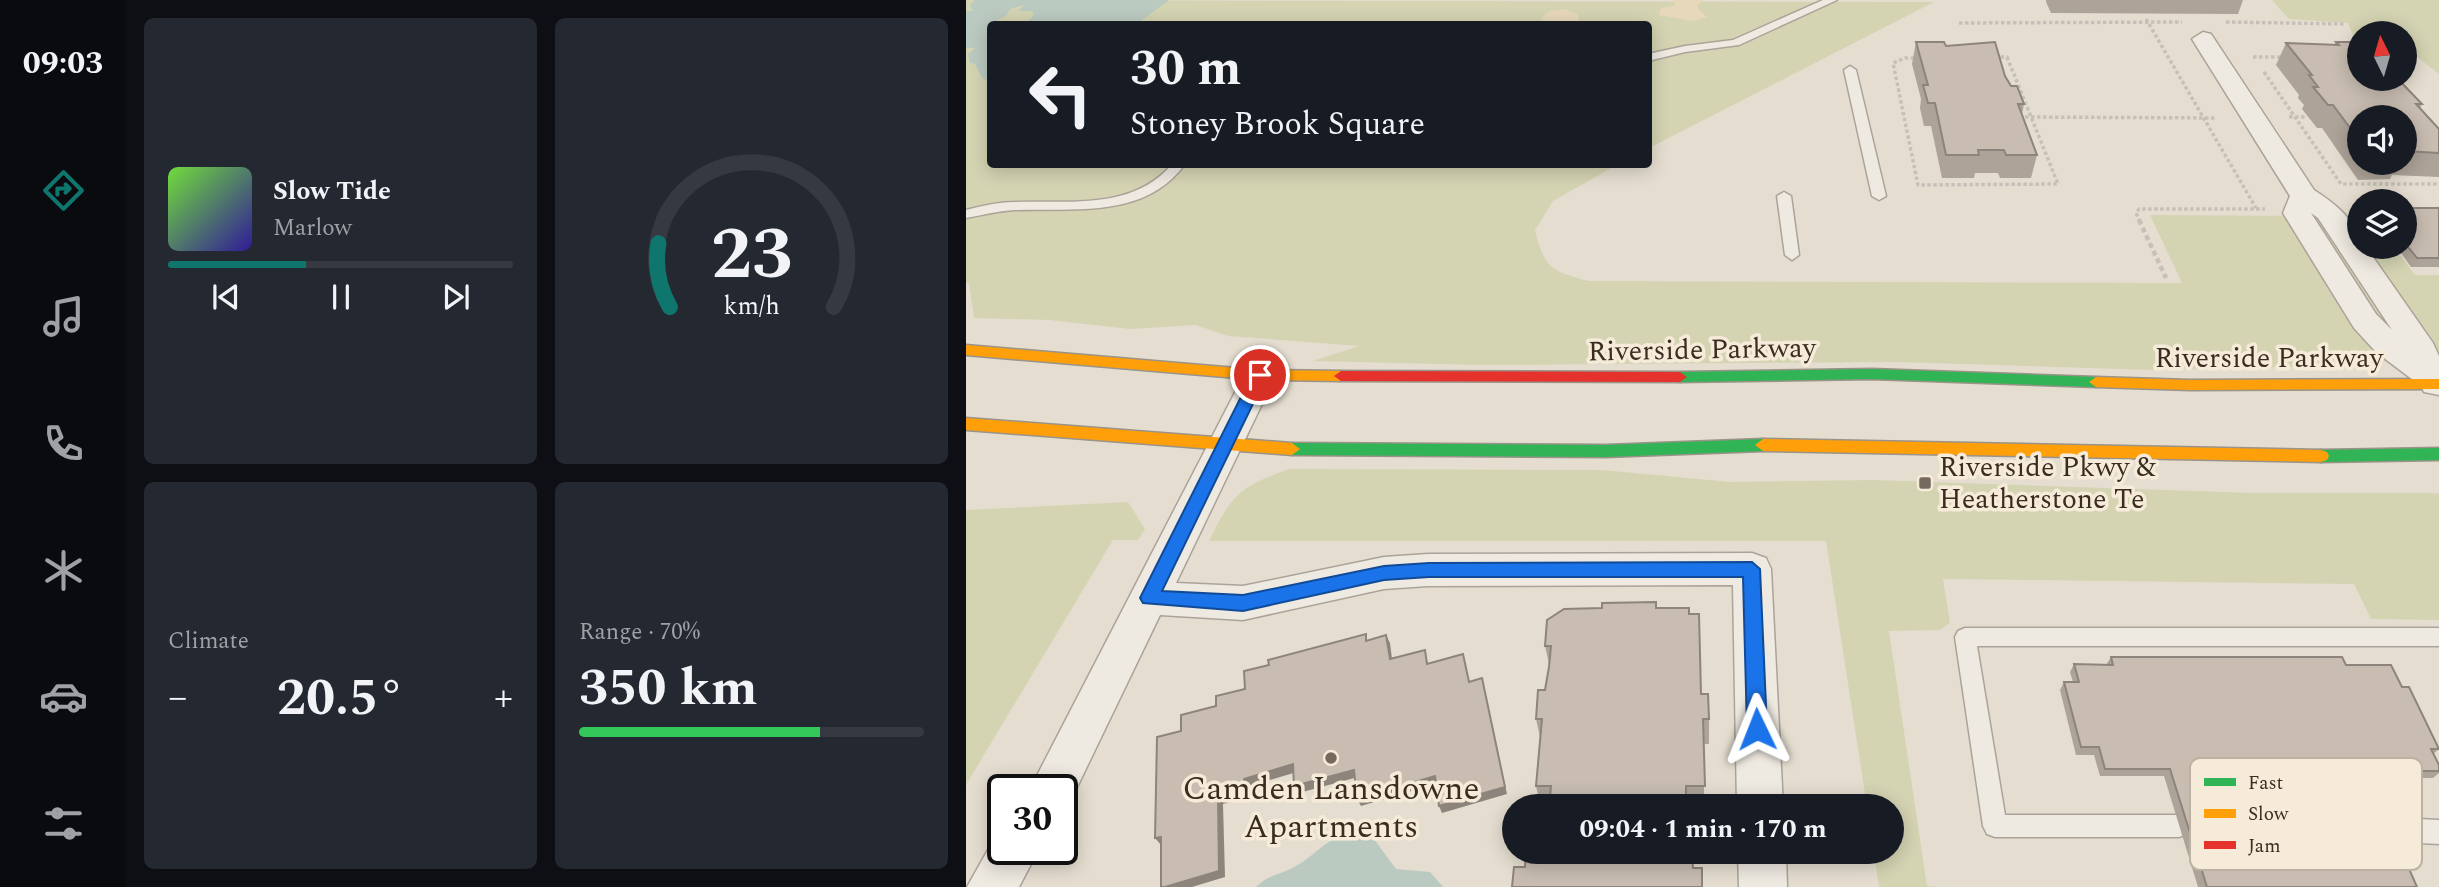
<!DOCTYPE html>
<html lang="en">
<head>
<meta charset="utf-8">
<style>
  body { margin:0; font-family:Spectral,serif; background:#242831; color:#f1f3f6; height:100vh; display:flex; flex-direction:column; font-size:26px; white-space:nowrap }
  * { box-sizing:border-box; margin:0 }
  p { font-size:23px; color:#9ea1a6 }
  .icon { flex:none; width:38px; height:38px; fill:none; stroke:currentColor; stroke-width:2; stroke-linecap:round; stroke-linejoin:round }
  .map { position:relative; flex:1; overflow:hidden }
  .side { display:flex; flex-direction:column; gap:18px; padding:18px; background:#0d0f14; width:840px }
  .side>* { flex:none }
  .guide { position:absolute; left:21px; top:21px; width:665px; height:147px; border-radius:7px; box-shadow:0 4px 18px #0003; background:#171b24; color:#f1f3f6; overflow:hidden }
  .needle { width:46px; rotate:355deg }
  .buttons { position:absolute; left:1381px; top:21px; display:grid; gap:14px }
  .buttons a { display:grid; place-items:center; width:70px; height:70px; border-radius:50%; background:#171b24; box-shadow:0 4px 18px #0003; font-size:35px }
  .speed { position:absolute; left:21px; top:774px; display:flex; gap:14px; font-size:35px; font-weight:700; text-align:center }
  .speed>* { display:grid; place-content:center; width:91px; height:91px; border-radius:50%; background:#171b24; box-shadow:0 4px 18px #0003; line-height:1 }
  .speed .limit { border:4px solid #111; border-radius:10px; background:#fff; color:#111 }
  .pin { position:absolute; display:grid; place-items:center; width:60px; height:60px; color:#fff; margin:-30px; border:4px solid #fff; border-radius:50%; box-shadow:0 2px 7px #0007 }
  .me { position:absolute; width:77px; margin:-38px; rotate:358deg; stroke-linejoin:round; filter:drop-shadow(0 0 5px #0008) }
  .turn { display:flex; align-items:center; gap:24px; height:147px; padding:0 28px; font-size:32px }
  .turn .icon { width:91px; height:91px; stroke-width:2.5 }
  .turn b { display:block; font-size:49px; line-height:60px }
  .big { font-size:52px; font-weight:700; line-height:1.1 }
  .side .card { flex:1; display:flex; flex-direction:column; justify-content:center; gap:10px; min-width:0; padding:0 24px; border-radius:10px; background:#242831 }
  .side .dial { align-items:center; gap:0 }
  .dial svg { height:182px; overflow:visible; fill:none; stroke:#363941; stroke-width:7; stroke-linecap:round; text-anchor:middle }
  .dial text { fill:#f1f3f6; stroke:none }
  .song { display:flex; align-items:center; gap:21px }
  .cover { width:84px; height:84px; border-radius:10px; background:linear-gradient(135deg,hsl(100 70% 55%),hsl(250 70% 35%)) }
  .played { height:7px; border-radius:4px; background:linear-gradient(90deg,#0f766e 40%,#363941 40%) }
  .keys { display:flex; justify-content:space-around; direction:ltr }
  .heat { display:flex; justify-content:space-between; align-items:center; font-size:38px; direction:ltr }
  .charge { height:10px; border-radius:5px; background:linear-gradient(90deg,#34c759 70%,#363941 0) }
  .side .tiles { flex:1; display:grid; gap:18px; grid-template-columns:repeat(2,1fr) }
  .trip { position:absolute; left:536px; top:794px; width:402px; height:70px; border-radius:35px; background:#171b24; box-shadow:0 4px 18px #0003; font-weight:700; line-height:70px; text-align:center }
  main { display:flex; flex:1; min-height:0 }
  .dock { display:flex; flex-direction:column; width:126px; justify-content:space-around; align-items:center; background:#090b0e; color:#9ea1a6 }
  .dock .icon { width:49px; height:49px }
  .dock .on { color:#0f766e }
  .dock b { font-size:32px; color:#f1f3f6 }
  .map>svg:first-child { display:block }
</style>
</head>
<body>
<main>
<nav class="dock">
<b>09:03</b>
<svg class="icon on" aria-label="directions" viewBox="0 0 24 24"><path d="M12 3l9 9-9 9-9-9zM9 14v-3h6M13 9l2 2-2 2"/></svg>
<svg class="icon" aria-label="music" viewBox="0 0 24 24"><path d="M9 18V5l10-2v13"/><circle cx="6" cy="18" r="3"/><circle cx="16" cy="16" r="3"/></svg>
<svg class="icon" aria-label="phone" viewBox="0 0 24 24"><path d="M5 4h4l2 5-3 2q2 4 5 5l2-3 5 2v4C11 20 4 13 5 4z"/></svg>
<svg class="icon" aria-label="climate" viewBox="0 0 24 24"><path d="M12 3v18M4 7l16 10M4 17L20 7"/></svg>
<svg class="icon" aria-label="car" viewBox="0 0 24 24"><path d="M5 17H2v-5l4-1 3-4h7l3 4 3 1v5h-3M9 17h6M6 11h13"/><circle cx="7" cy="17" r="2"/><circle cx="17" cy="17" r="2"/></svg>
<svg class="icon" aria-label="filters" viewBox="0 0 24 24"><path d="M4 7h16M4 17h16"/><circle cx="9" cy="7" r="2"/><circle cx="15" cy="17" r="2"/></svg>
</nav>
<section class="side">
<div class="tiles">
<div class="card">
<div class="song"><i class="cover"></i><div><b>Slow Tide</b><p>Marlow</p></div></div>
<div class="played"></div>
<div class="keys"><svg class="icon" aria-label="previous" viewBox="0 0 24 24"><path d="M18 5L8 12l10 7zM5 5v14"/></svg><svg class="icon" aria-label="pause" viewBox="0 0 24 24"><path d="M8 5v14M16 5v14"/></svg><svg class="icon" aria-label="next" viewBox="0 0 24 24"><path d="M6 5l10 7-10 7zM19 5v14"/></svg></div>
</div>
<div class="card dial"><svg viewBox="0 0 100 80">
<path d="M14 69A42 42 0 1 1 86 69"/>
<path d="M14 69A42 42 0 0 1 9 41" stroke="#0f766e"/>
<text x="50" y="56" font-size="32" font-weight="700">23</text>
<text x="50" y="72" font-size="11">km/h</text>
</svg></div>
<div class="card"><p>Climate</p>
<div class="heat"><a>−</a><b class="big">20.5°</b><a>+</a></div>
</div>
<div class="card"><p>Range · 70%</p><b class="big">350 km</b><div class="charge"></div></div>
</div>
</section>
<div class="map">
<svg width="1473" height="887" viewBox="0 0 1473 887">
  <rect width="100%" height="100%" fill="#e5ded0"/>
  <!-- green -->
  <path fill="#d4d4b3" d="M0,0L968,2L683,148L682,24H24V164L651,165L587,201L569,230C579,270 586,271 623,281L1216,283L1184,215L1393,216V247H1428L1449,275H1473V356L1368,366L1186,370L934,362L515,365L347,361L393,346L262,336L230,325L164,329L84,320L8,318L3,283H0Z
    M1306,0H1473V74L1446,53L1439,50L1438,33H1393V37L1387,35L1382,23L1323,19Z
    M323,469L635,470L765,482L908,480L1288,493H1466L1473,494V620L1405,619L1388,584L977,579L984,623L974,630L923,631L961,886L972,887H913L908,852H926V807H901L860,541H243C266,494 273,487 323,469Z
    M162,502L179,529L172,540H147L0,785V510Z"/>
  <!-- sand -->
  <path fill="#e7d8b9" d="M708,0H737L731,7L741,17L726,21L693,15L695,8L708,6Z
    M598,9L612,14L613,24H579L575,18L584,11Z"/>
  <!-- water -->
  <path fill="#bbcac0" d="M9,0H203L171,24H66L62,21L68,15L66,11H53L58,5L44,9L41,15L24,24L22,43H24C25,57 21,66 21,80L16,78L9,64L4,63L2,54L9,48H0V11H7L4,5Z
    M394,835L408,839L430,869L464,872L477,887H290C302,874 315,875 330,866C358,850 355,837 394,835Z"/>
  <g fill="none" stroke-linecap="round" stroke-linejoin="round">
    <defs>
      <path id="lane" d="M857,0H871L773,45L719,52L682,61V54L719,46L767,40Z
        M884,66L890,70L920,196L913,200L906,196L878,70Z
        M206,164H219C179,219 109,208 48,210C32,211 16,215 0,218V210C16,206 32,202 48,202C102,200 167,211 206,164Z
        M818,192L825,196L833,255L826,260L819,255L811,196Z
        M999,628H1473V646H1011L1039,815H1213L1221,818L1225,826L1221,834L1213,837H1029L1021,834L1017,826L989,637L992,631Z
        M1414,817L1473,820V844L1414,841L1406,837L1402,829L1406,821Z"/>
      <path id="street" d="M1237,32L1245,34L1348,190C1368,203 1393,221 1393,247H1400L1467,343L1473,356V395L1458,392L1455,386L1410,352L1388,328L1317,213L1324,196L1226,39ZM1345,213L1352,218L1426,330L1410,314Z
        M294,363L306,367L310,375L210,583L277,586L418,557L462,554L786,553L800,558L805,569L817,807H771L767,585L462,586L418,589L277,620L194,615L103,804L96,807V789H64L278,375L282,367Z
        M37,830V849H73L53,887H1L32,832Z
        M772,852H820L821,887H773Z"/>
      <path id="fast" d="M906,369L1130,377L1137,382L1130,387L906,379L714,382L707,377L714,372Z
        M797,439L805,445L797,451L640,457L326,455L318,449L326,443L640,445Z
        M1473,448V460L1355,462L1349,460L1347,456L1349,452L1355,450Z"/>
      <path id="slow" d="M0,345L294,370L375,371L382,376L375,381L294,380L0,355Z
        M1130,377L1224,380L1473,379V389L1224,390L1130,387L1123,382Z
        M0,418L326,443L334,449L326,455L0,430Z
        M797,439L1355,450L1361,452L1363,456L1361,460L1355,462L797,451L789,445Z"/>
      <path id="jam" d="M375,371L714,372L721,377L714,382L375,381L368,376Z"/>
    </defs>
    <!-- lane casing -->
    <use href="#lane" stroke="#aba399" stroke-width="3"/>
    <!-- street casing -->
    <use href="#street" stroke="#aba399" stroke-width="3"/>
    <!-- fast casing -->
    <use href="#fast" stroke="#9a9389" stroke-width="3"/>
    <!-- slow casing -->
    <use href="#slow" stroke="#9a9389" stroke-width="3"/>
    <!-- jam casing -->
    <use href="#jam" stroke="#9a9389" stroke-width="3"/>
    <!-- path-far1 -->
    <path stroke="#c6c0b8" stroke-width="3.5" stroke-dasharray="3.5 2.5" stroke-linecap="butt" d="M1180,19L1290,208
      M1260,22L1380,24
      M993,23L1216,22
      M1041,57L1092,184L952,185L927,63L939,58Z
      M1287,57H1318
      M1298,72L1375,184H1473
      M1059,117L1251,118
      M1323,117H1340
      M1174,222L1170,213L1173,209H1299"/>
    <!-- path -->
    <path stroke="#c6c0b8" stroke-width="4.5" stroke-dasharray="5 3.5" stroke-linecap="butt" d="M1173,220L1200,278"/>
    <!-- lane -->
    <use href="#lane" fill="#eee9e1" fill-rule="evenodd"/>
    <!-- street -->
    <use href="#street" fill="#eee9e1" fill-rule="evenodd"/>
    <!-- fast -->
    <use href="#fast" fill="#30b455" fill-rule="evenodd"/>
    <!-- slow -->
    <use href="#slow" fill="#ff9f0a" fill-rule="evenodd"/>
    <!-- jam -->
    <use href="#jam" fill="#e5322d" fill-rule="evenodd"/>
  </g>
  <!-- wall -->
  <path fill="#ada398" fill-rule="evenodd" d="M1080,0H1277L1272,14L1085,13L1080,2Z
    M950,42L980,46L1039,76L1058,104L1056,114L1071,155L1065,178H1034L1032,173H1009L1008,178H976L965,126H958L954,108L955,99L946,64Z
    M1370,42L1456,104L1454,108L1473,129V177L1426,175L1424,179L1392,180L1356,128H1351L1336,109L1338,105L1332,98L1333,95L1310,65L1320,43L1368,45ZM1393,117H1438V163H1393Z
    M1438,208H1473V267H1445L1431,247H1438Z
    M691,608L723,614L735,694L743,719V744H738V807H575L570,786L574,737L570,719L579,690L583,664L579,646Z
    M1145,657L1380,665L1436,687L1473,749L1467,754L1473,765V773L1467,778H1403L1451,887H1232L1198,776H1134L1128,755H1110L1094,690L1098,682H1107L1104,672L1108,664L1140,665Z"/>
  <!-- shaded-wall -->
  <path fill="#8d847c" d="M420,635L424,643L427,667L424,659Z
    M516,678L541,794L476,813L473,806Z
    M327,764L331,772L283,786L284,796L257,804L259,877L226,887H199L252,797L278,779Z
    M388,770L392,777L333,793L328,786Z
    M469,776L472,783L395,806L391,799Z
    M195,837V845L189,838Z"/>
  <!-- building -->
  <path fill="#c9bdb1" stroke="#8d847c" stroke-width="2" d="M950,42H978L980,46L1029,42L1039,76L1045,86H1051L1058,104H1052L1071,155H1040L1038,150H1012L1013,155H980L969,103H962L957,85H962Z
    M1370,42H1393V79H1432L1456,104H1450L1473,129V153L1438,151V117H1393V140L1367,105H1362L1347,87H1352L1343,75H1346L1320,43L1373,45Z
    M1438,208H1473V258H1451L1438,242Z
    M690,602V608H723V614H733L735,694H742L743,719H737L739,786H720V807H583L585,786H570L576,719H570L572,690H579L583,667L585,646H579L581,620L598,609L636,608V603Z
    M400,634V641L420,635L424,659L459,650L461,664L497,654L503,682L516,678L539,787L473,806L469,776L391,799L388,770L328,786L327,764L278,779V789L252,797L253,871L199,887H195V837L189,838L191,737L215,731V715L250,706V696L279,689L278,671L303,665L302,660Z
    M1145,657H1376L1380,665H1425L1436,687H1443L1473,749H1465L1473,765V771H1400L1451,887H1241L1204,769H1139L1133,747H1115L1098,682H1113L1108,664L1147,665Z
    M560,852H726L727,868H736V887H546L548,867H559Z"/>
  <!-- route -->
  <path fill="#1a73e8" stroke="#114b97" stroke-width="2" d="M294,370L301,375L196,591L277,595L418,566L463,563L786,562L794,569L801,729L798,736L791,738L784,736L781,729L777,577H463L418,580L277,611L177,603L174,598L177,592L286,375Z"/>
  <!-- markers -->
  <g fill="#766a5e" stroke="#f5ebd8" stroke-width="2.5">
    <rect x="952" y="476" width="14" height="14" rx="3.5"/>
    <circle cx="365" cy="758" r="7"/>
  </g>
  <g text-anchor="middle" dominant-baseline="central" stroke-width="7" stroke-linejoin="round" paint-order="stroke">
    <!-- street labels -->
    <g font-size="28" fill="#3a2c21" stroke="#f5ebd8">
      <text transform="translate(736 350) rotate(-1)">Riverside Parkway</text>
      <text x="1303" y="358">Riverside Parkway</text>
    </g>
    <!-- poi labels -->
    <g font-size="28" fill="#3a2c21" stroke="#f5ebd8" text-anchor="start">
      <text x="973" y="467">Riverside Pkwy &amp;<tspan x="973" dy="32">Heatherstone Te</tspan></text>
    </g>
    <!-- near-poi labels -->
    <g font-size="33" fill="#3a2c21" stroke="#f5ebd8">
      <text x="365" y="789">Camden Lansdowne<tspan x="365" dy="38">Apartments</tspan></text>
    </g>
  </g>
  <!-- legend -->
  <rect x="1224" y="758" width="232" height="112" rx="10" fill="#f5ebd8" stroke="#bdb2a1" stroke-width="2"/>
  <rect x="1238" y="778" width="32" height="8" fill="#30b455"/>
  <rect x="1238" y="809" width="32" height="9" fill="#ff9f0a"/>
  <rect x="1238" y="841" width="32" height="8" fill="#e5322d"/>
  <g font-size="19" fill="#3a2c21">
    <text x="1282" y="789">Fast</text>
    <text x="1282" y="820">Slow</text>
    <text x="1282" y="852">Jam</text>
  </g>
</svg>
<div class="buttons">
<a><svg class="needle" viewBox="-14 -14 28 28"><path d="M0-13l5 13h-10z" fill="#e53935"/><path d="M0 13l5-13h-10z" fill="#9ea1a6"/></svg></a>
<a><svg class="icon" aria-label="sound" viewBox="0 0 24 24"><path d="M4 9h4l5-4v14l-5-4H4zM17 9q2 3 0 6"/></svg></a>
<a><svg class="icon" aria-label="layers" viewBox="0 0 24 24"><path d="M12 4l9 5-9 5-9-5zM3 14l9 5 9-5"/></svg></a>
</div>
<div class="speed"><div class="limit">30</div></div>
<div class="pin" style="left:294px;top:375px;background:#d93025"><svg class="icon" aria-label="arrive" viewBox="0 0 24 24"><path d="M6 21V4h12l-3 4 3 4H6"/></svg></div>
<svg class="me" style="left:791px;top:729px" viewBox="-20 -20 40 40"><path d="M0-17L14 15 0 8-14 15z" fill="#1a73e8" stroke="#fff" stroke-width="4"/></svg>
<div class="trip">09:04 · 1 min · 170 m</div>
<div class="guide">
<div class="turn"><svg class="icon" aria-label="left" viewBox="0 0 24 24"><path d="M17 20v-9H6M10 6l-5 5 5 5"/></svg><div><b>30 m</b>Stoney Brook Square</div></div>
</div>
</div>
</main>
</body>
</html>
